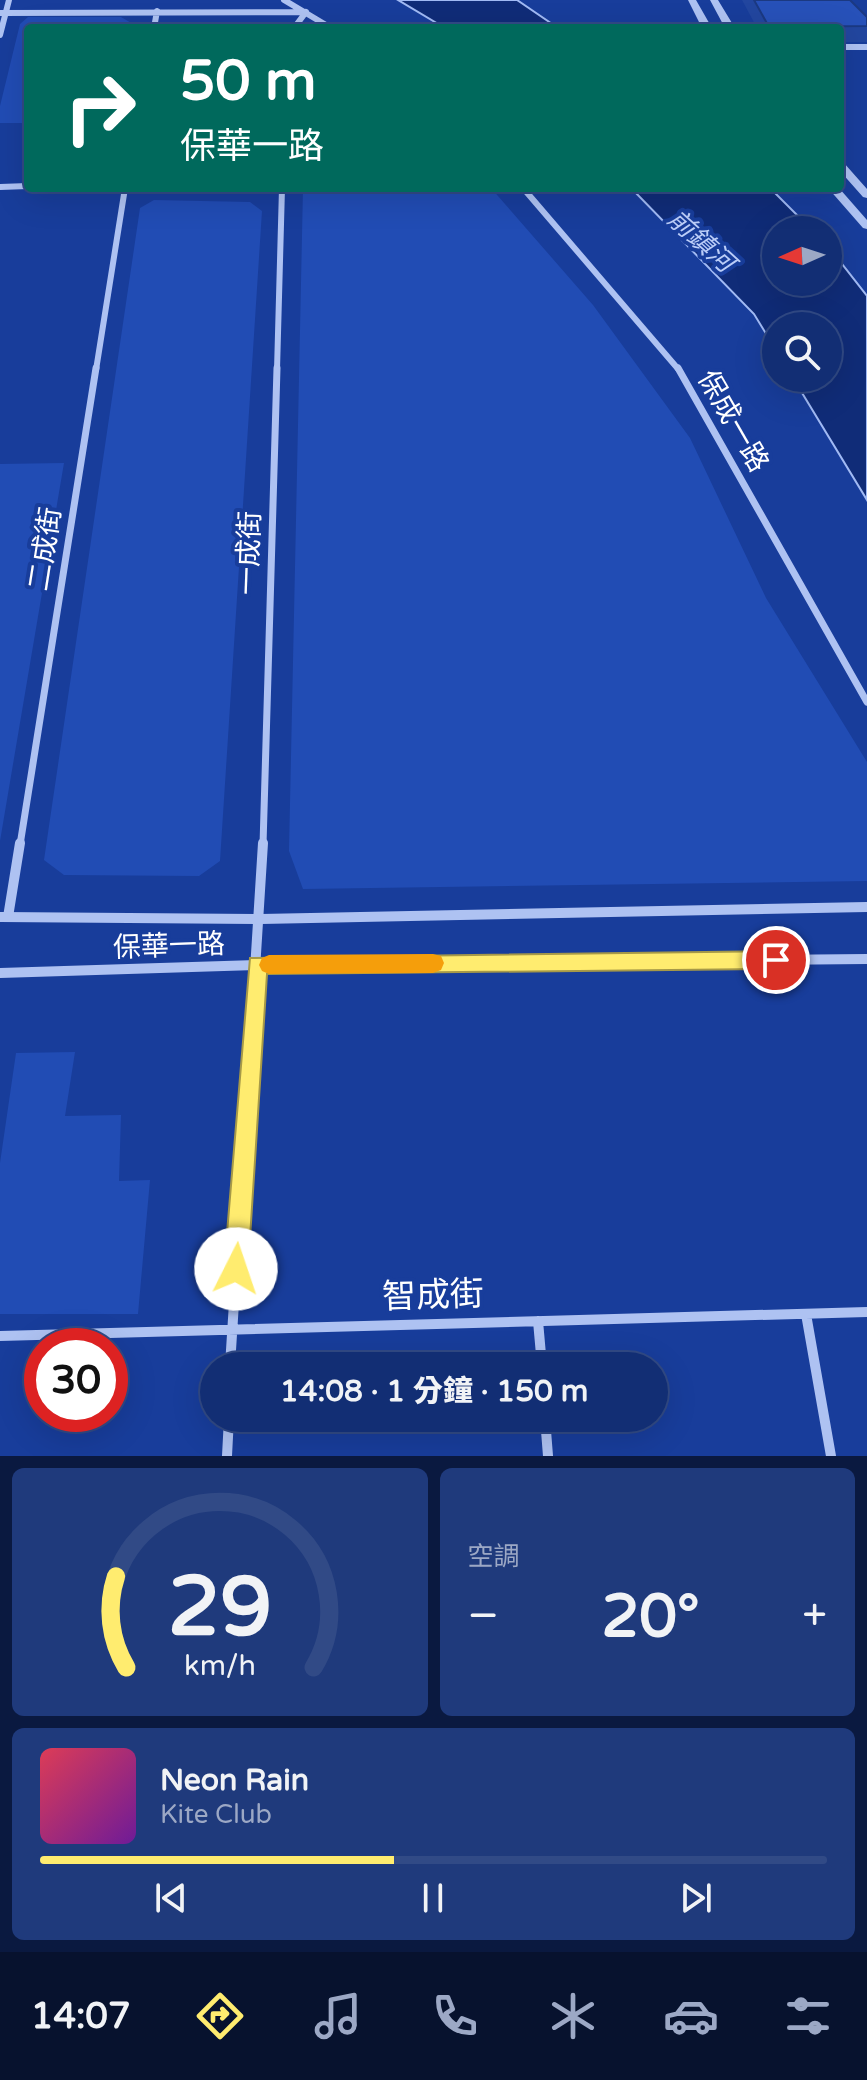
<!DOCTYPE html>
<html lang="zh-TW">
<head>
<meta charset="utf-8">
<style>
  body { margin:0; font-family:"Varela Round","Noto Sans TC",sans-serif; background:#1f3a7c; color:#f1f3f6; height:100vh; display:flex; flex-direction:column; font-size:30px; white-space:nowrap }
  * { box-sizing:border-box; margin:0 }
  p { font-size:26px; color:#9ca8c5 }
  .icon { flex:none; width:44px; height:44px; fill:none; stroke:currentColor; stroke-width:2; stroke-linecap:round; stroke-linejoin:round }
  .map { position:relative; height:1456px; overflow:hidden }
  .details { display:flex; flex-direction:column; gap:12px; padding:12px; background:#0a1940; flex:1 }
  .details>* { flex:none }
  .banner { position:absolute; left:24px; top:24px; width:820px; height:168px; border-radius:8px; box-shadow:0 8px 32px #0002,0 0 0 2px #314a86; background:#00695c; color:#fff; overflow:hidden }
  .needle { width:52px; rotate:267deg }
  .fabs { position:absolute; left:762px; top:216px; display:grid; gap:16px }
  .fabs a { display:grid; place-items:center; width:80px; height:80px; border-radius:50%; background:#122e74; box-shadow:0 8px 32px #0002,0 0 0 2px #314a86; font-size:40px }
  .speed { position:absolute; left:24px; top:1328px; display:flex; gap:16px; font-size:40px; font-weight:700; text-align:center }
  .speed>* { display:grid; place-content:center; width:104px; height:104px; border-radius:50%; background:#122e74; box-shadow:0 8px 32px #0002,0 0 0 2px #314a86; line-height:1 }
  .speed .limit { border:12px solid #d22; background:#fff; color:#111 }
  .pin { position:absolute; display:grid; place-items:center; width:68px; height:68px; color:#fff; margin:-34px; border:4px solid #fff; border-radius:50%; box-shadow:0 2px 8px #0007 }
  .me { position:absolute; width:88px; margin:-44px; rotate:4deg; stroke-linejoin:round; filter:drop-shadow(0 0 6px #0008) }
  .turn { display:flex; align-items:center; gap:28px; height:168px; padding:0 24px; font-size:36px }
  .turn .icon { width:104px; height:104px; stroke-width:2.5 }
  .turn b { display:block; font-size:56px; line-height:68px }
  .big { font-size:60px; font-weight:800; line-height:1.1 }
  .details .card { flex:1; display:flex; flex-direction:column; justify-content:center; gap:12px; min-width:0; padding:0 28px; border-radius:12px; background:#1f3a7c }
  .details .dial { align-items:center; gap:0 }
  .dial svg { height:208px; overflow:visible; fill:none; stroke:#314a86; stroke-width:7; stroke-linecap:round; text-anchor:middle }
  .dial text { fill:#f1f3f6; stroke:none }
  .song { display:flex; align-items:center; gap:24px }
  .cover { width:96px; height:96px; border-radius:12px; background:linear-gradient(135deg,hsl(350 70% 55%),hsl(280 70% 35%)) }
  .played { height:8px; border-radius:4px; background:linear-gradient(90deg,#ffec6f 45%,#314a86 45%) }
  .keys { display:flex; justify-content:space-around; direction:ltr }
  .heat { display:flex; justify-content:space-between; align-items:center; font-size:44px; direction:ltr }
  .details .tiles { flex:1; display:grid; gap:12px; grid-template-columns:1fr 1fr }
  .card:last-child { grid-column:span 2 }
  .trip { position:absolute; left:200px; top:1352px; width:468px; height:80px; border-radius:40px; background:#122e74; box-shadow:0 8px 32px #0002,0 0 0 2px #314a86; font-weight:800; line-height:80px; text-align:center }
  .menu { display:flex; height:128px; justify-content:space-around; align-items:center; background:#07122e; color:#9ca8c5 }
  .menu .icon { width:56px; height:56px }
  .menu .selected { color:#ffec6f }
  .menu b { font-size:36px; color:#f1f3f6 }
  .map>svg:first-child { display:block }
</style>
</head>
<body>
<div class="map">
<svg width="867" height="1456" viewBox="0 0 867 1456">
  <rect width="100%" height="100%" fill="#183d9b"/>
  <!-- green -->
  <path fill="#214cb4" d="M28,17H121L133,24L132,28H28V123H0V106L20,24Z
    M303,188H491L593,305L690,438L766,598L867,762V881L303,889L289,851Z
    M154,200L250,202L262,211L220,861L199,876L64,875L44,860L140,208Z
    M64,463L0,841V464Z
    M75,1052L65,1116L121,1115L119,1181L150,1180L138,1314H0V1163L16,1053Z"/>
  <!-- water -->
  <path fill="#102c78" stroke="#a1baf4" stroke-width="2" d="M398,0H517L558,28H445Z
    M631,188H770L812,230H776V282H828V246L867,296V500L793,378H828V326H776V350L754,314Z"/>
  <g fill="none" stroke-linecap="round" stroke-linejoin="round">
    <!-- minor-far2 -->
    <path stroke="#aec2f2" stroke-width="6" d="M284,0L331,28
      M0,13L306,12
      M154,28L157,11
      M294,28L306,12
      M0,35L9,0
      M840,47H867
      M0,187L28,186
      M523,188L679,370
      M96,370L125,188
      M277,370L282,188"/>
    <!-- minor-far1 -->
    <path stroke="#aec2f2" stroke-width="7" d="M678,368L867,702
      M20,845L96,368
      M263,845L277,368"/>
    <!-- minor -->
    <path stroke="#aec2f2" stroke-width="10" d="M0,917L261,919L867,907
      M8,917L20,843
      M0,973L257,965L867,959
      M806,1314L831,1456
      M538,1321L542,1366
      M0,1336L867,1312
      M230,1366L263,843
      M545,1418L548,1456
      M227,1456L229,1418"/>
    <!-- tertiary -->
    <path fill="#aec2f2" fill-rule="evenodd" d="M688,0H696L712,28H702Z
      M710,0H718L735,28H725Z
      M840,162L844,163L867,189V198L863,197L840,171Z
      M828,188H839L867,220V229L863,228Z"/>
  </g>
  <!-- wall -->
  <path fill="#22469f" d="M742,0H850L867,17V42H840V28H757Z"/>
  <!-- building -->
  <path fill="#2751b9" stroke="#1b3982" stroke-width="2" d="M754,0H850L867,17V26L769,27Z"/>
  <!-- route -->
  <path fill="#ffec6f" stroke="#a69948" stroke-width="2" d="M776,951L783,953L786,960L783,967L776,969L267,974L248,1269L244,1277L236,1281L228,1277L224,1269L250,958Z"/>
  <!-- slow -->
  <path fill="#f59e0b" d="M433,954L441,956L444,963L441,970L433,973L269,974L262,971L259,965L262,958L269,955Z"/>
  <g text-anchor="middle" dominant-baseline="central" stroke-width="8" stroke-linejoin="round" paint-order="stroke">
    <!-- far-water labels -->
    <g font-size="26" font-style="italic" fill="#bbcdf8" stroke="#183d9b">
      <text transform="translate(701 241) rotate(42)">前鎮河</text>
    </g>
    <!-- street labels -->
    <g font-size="28" fill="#fff" stroke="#183d9b">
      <text transform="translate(733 421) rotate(60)">保成一路</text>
      <text transform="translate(45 549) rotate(-81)">二成街</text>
      <text transform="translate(249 553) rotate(-88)">一成街</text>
      <text transform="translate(169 946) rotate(-2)">保華一路</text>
    </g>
    <!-- near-street labels -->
    <g font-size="34" fill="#fff" stroke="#183d9b">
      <text transform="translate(433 1296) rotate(-2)">智成街</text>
    </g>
  </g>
</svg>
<div class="fabs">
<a><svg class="needle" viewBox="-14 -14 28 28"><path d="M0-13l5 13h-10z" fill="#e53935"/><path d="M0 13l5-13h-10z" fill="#9ca8c5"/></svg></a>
<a><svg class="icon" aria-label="search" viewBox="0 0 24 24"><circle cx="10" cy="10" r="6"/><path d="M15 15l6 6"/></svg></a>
</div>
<div class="speed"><div class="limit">30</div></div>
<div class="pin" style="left:776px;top:960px;background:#d93025"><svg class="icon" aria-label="arrive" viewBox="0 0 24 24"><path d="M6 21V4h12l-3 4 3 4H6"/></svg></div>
<svg class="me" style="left:236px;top:1269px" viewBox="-20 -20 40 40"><circle r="19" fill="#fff"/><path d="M0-13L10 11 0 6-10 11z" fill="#ffec6f"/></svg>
<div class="trip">14:08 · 1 分鐘 · 150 m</div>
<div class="banner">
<div class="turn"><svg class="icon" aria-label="right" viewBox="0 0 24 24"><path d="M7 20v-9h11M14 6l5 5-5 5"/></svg><div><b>50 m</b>保華一路</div></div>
</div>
</div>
<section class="details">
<div class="tiles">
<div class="card dial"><svg viewBox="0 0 100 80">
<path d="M14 69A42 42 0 1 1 86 69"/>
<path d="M14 69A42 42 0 0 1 10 34" stroke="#ffec6f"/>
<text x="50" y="56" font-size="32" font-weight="700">29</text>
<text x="50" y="72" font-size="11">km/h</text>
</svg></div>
<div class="card"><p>空調</p>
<div class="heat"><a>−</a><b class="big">20°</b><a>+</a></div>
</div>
<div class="card">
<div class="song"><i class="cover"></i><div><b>Neon Rain</b><p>Kite Club</p></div></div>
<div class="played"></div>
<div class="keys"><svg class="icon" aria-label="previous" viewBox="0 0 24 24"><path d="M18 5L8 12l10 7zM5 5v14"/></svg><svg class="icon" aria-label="pause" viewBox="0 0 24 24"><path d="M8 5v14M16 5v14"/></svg><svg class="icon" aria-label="next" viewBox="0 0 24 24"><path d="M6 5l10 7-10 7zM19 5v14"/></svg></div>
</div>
</div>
</section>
<nav class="menu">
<b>14:07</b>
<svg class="icon selected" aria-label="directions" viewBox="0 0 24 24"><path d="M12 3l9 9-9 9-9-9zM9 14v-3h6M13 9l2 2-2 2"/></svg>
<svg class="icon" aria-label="music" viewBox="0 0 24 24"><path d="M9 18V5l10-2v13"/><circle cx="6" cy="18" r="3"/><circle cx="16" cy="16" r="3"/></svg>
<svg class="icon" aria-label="phone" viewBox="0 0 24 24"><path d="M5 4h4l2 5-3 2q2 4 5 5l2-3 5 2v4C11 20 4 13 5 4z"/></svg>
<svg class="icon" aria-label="climate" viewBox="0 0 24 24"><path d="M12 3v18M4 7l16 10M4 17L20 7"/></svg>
<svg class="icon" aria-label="car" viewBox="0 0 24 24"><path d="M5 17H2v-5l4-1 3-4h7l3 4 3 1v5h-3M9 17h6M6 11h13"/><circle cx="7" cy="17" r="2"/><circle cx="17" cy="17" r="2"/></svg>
<svg class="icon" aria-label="filters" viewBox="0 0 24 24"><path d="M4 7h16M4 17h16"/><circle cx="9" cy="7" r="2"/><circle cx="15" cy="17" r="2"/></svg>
</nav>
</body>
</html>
